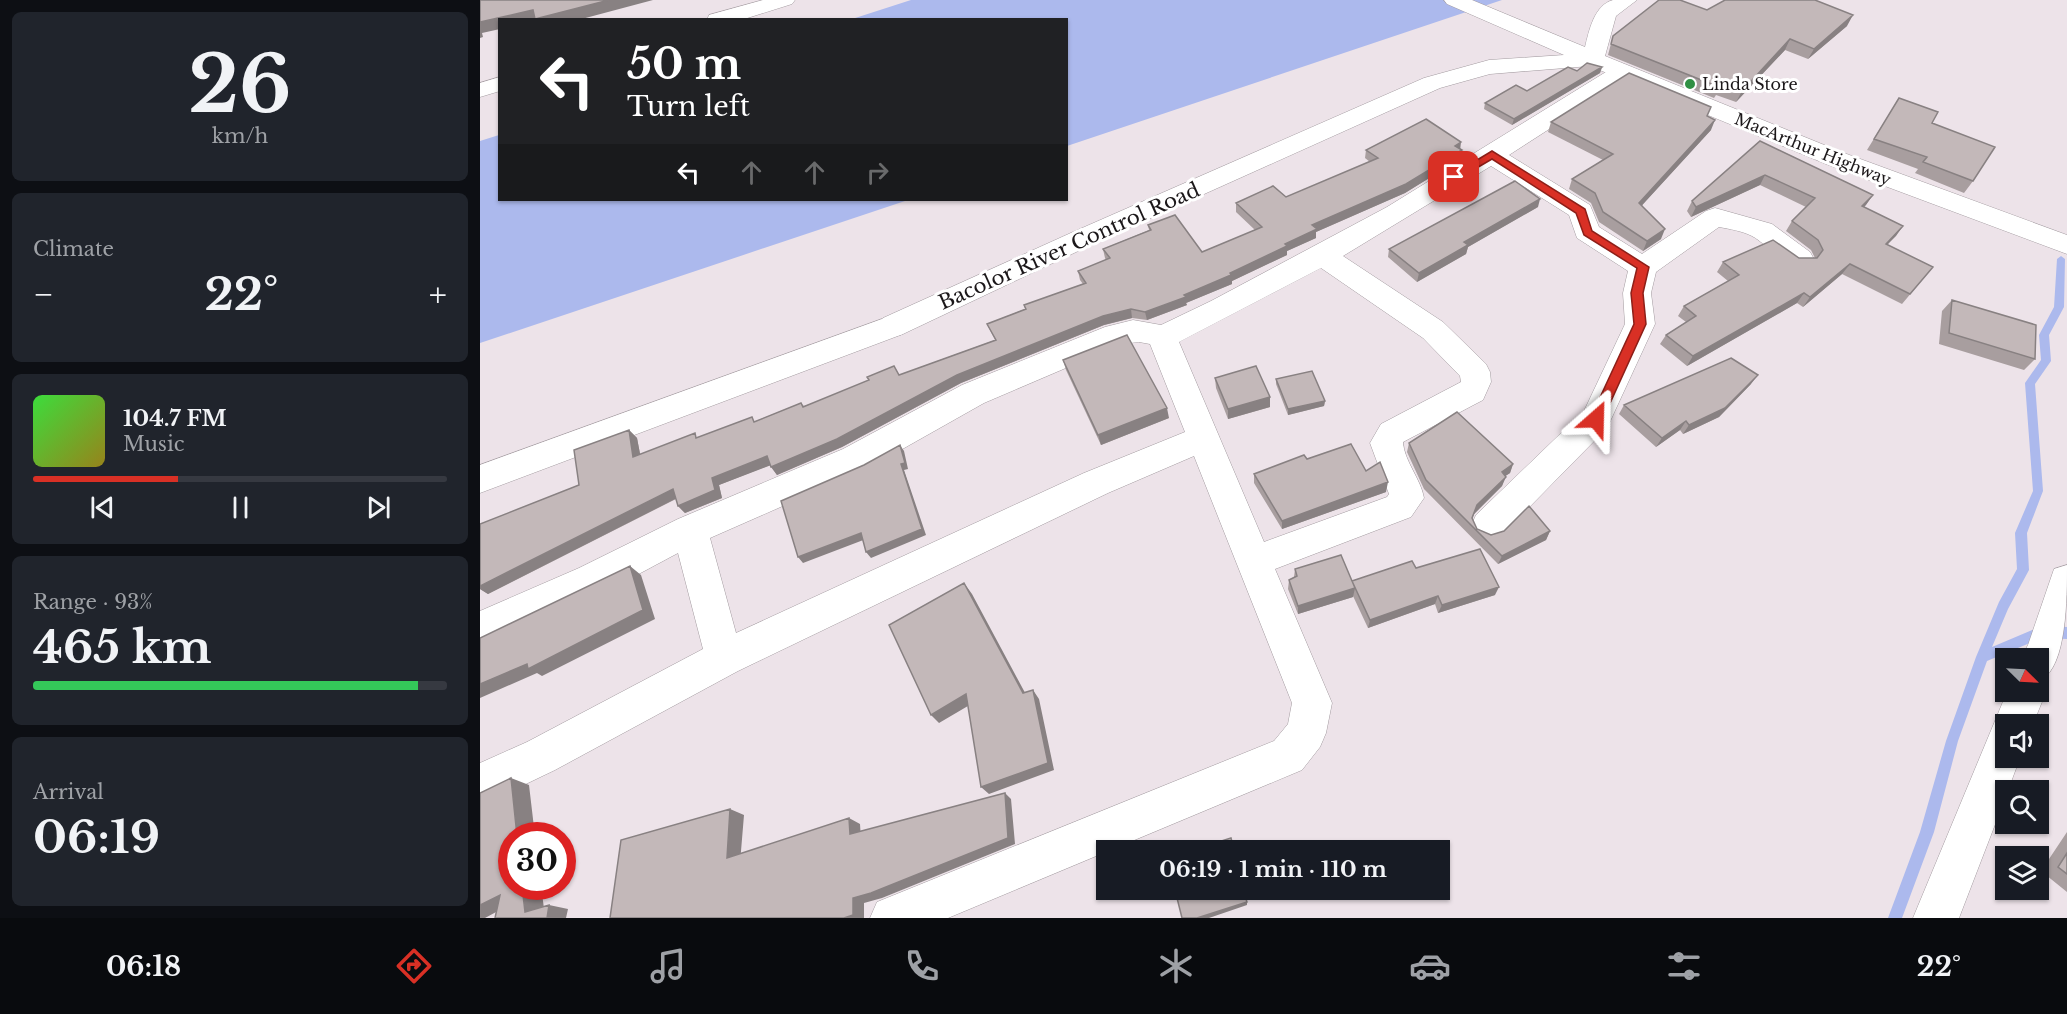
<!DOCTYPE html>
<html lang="en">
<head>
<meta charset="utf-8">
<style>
  body { margin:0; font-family:"Libre Baskerville",serif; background:#20242c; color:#f1f3f6; height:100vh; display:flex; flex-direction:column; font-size:22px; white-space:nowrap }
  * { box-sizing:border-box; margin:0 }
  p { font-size:20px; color:#9ea1a6 }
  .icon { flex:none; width:33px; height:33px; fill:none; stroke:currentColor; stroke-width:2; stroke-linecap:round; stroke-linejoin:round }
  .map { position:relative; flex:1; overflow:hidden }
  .drawer { display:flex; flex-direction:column; gap:12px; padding:12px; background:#0d0f14; width:480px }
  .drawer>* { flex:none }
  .guide { position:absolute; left:18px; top:18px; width:570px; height:183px; border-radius:0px; box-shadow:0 2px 4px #0004; background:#202124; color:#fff; overflow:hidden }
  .needle { width:39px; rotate:114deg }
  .controls { position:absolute; left:1515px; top:648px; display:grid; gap:12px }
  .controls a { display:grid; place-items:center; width:54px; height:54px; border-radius:0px; background:#171b24; box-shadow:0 2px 4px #0004; font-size:30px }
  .speed { position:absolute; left:18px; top:822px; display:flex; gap:12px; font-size:30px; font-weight:700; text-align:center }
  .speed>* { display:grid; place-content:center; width:78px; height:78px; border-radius:50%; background:#171b24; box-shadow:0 2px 4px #0004; line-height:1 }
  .speed .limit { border:9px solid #d22; background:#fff; color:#111 }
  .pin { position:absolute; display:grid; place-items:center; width:51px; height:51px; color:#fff; margin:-26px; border-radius:12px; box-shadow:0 3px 9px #0006 }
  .me { position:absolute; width:66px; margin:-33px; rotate:25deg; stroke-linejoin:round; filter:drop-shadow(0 0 4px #0008) }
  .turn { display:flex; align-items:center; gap:21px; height:126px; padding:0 30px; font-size:27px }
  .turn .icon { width:78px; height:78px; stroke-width:2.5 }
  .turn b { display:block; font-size:42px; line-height:51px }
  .lanes { display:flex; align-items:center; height:57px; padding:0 30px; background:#0003; justify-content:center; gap:30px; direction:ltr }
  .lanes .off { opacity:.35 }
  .big { font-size:45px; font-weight:800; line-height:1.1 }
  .drawer .widget { flex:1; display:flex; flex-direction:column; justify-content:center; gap:9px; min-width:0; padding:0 21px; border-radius:9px; background:#20242c }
  .drawer .dial { align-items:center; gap:0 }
  .dial b { font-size:78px; line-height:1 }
  .song { display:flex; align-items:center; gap:18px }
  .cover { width:72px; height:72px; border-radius:9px; background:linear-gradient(135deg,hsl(120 70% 55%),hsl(50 70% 35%)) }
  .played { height:6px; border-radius:3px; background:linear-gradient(90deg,#d93025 35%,#363941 35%) }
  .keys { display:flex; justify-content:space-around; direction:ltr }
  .heat { display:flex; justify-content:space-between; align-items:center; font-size:33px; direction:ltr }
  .charge { height:9px; border-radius:4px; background:linear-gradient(90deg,#34c759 93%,#363941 0) }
  .trip { position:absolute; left:616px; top:840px; width:354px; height:60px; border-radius:0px; background:#171b24; box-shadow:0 2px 4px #0004; font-weight:800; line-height:60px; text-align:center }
  .dock { display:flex; height:96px; justify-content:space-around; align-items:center; background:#090b0e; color:#9ea1a6 }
  .dock .icon { width:42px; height:42px }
  .dock .selected { color:#d93025 }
  .dock b { font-size:27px; color:#f1f3f6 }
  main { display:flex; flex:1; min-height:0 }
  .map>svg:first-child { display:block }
</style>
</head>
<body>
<main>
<section class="drawer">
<div class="widget dial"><b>26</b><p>km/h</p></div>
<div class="widget"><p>Climate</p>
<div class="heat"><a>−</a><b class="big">22°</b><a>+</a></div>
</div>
<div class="widget">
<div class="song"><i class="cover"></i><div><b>104.7 FM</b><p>Music</p></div></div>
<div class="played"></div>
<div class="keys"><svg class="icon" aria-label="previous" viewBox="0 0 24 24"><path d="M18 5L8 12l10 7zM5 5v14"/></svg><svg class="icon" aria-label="pause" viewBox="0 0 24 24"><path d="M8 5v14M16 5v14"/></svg><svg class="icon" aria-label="next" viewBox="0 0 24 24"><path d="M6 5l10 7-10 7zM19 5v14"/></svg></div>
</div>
<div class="widget"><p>Range · 93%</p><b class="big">465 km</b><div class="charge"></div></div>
<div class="widget"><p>Arrival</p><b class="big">06:19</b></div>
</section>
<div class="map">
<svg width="1587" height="918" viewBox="0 0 1587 918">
  <rect width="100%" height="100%" fill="#ede3e9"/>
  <!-- water -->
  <path fill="#acb9ed" d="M431,0H1022L587,146L586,20H369Z
    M19,135L20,200H428L0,343V141Z"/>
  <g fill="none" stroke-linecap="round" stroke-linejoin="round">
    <!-- stream -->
    <path fill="#acb9ed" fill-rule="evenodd" d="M1581,256L1585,259L1584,307L1569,335L1571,361L1555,384L1563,491L1547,533L1549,570L1528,609L1512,647L1562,626L1587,627V639L1562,638L1507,661L1478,741L1454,832L1422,918H1408L1440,832L1466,741L1496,657L1519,602L1537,569L1535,533L1553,491L1545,383L1561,360L1559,335L1574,307L1577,259Z"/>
    <defs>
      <path id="street" d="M1142,65L1150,67L1153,72L1150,77L1029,155L1110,205L1119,227L1162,254L1226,211L1235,208L1292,224L1330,252L1334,259L1330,266C1305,273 1292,247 1272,236C1262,231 1250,229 1239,227L1176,272L1171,293L1175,324L1127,428L1020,537L1008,541L996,537L991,526L996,515L1104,411L1145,324L1143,293L1148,271L1097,238L1089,215L1011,166L863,256L963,322L1006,364L1010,372L1011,382L1003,400L923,442C924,461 941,479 944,498L931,517L795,569L852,703L846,733L840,747L822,770L468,918H390L397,902L794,741L808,724L812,703L714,456L628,493L258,671L75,770L0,806V763L47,742L223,649L198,553L125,592L0,646V611L99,568L198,519L363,449L482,385L625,327L653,320L681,325L731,301L907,207L1134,67ZM841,268L943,338L980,376L981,382L901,424L890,443L909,494L907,497L784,542L699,342ZM659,342L670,344L705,432L604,473L256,633L230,538L387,469L504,403L642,344Z
        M413,315L423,318L428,326L423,334L0,493V465Z
        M1587,565C1587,598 1587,666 1561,680L1566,692L1553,724H1526V758H1540L1528,790H1526V796L1479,918H1433L1527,692H1558V658H1541L1548,645L1574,569Z"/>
      <path id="secondary" d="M283,0H315L312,4L261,20H227L229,15Z
        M964,0H992L1105,47C1109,31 1114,5 1133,0C1140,0 1150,0 1157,0L1136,16L1125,56L1364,153L1587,235V254L1346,164L1110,66L1010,74L960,88L613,244L423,334L413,337L403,334L398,326L403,318L593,232L944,78L1009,60L1084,55L967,4Z
        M20,77V91L0,97V83Z"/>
    </defs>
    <!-- street casing -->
    <use href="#street" stroke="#a39ba0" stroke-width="1"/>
    <!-- secondary casing -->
    <use href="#secondary" stroke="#a39ba0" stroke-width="1"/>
    <!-- street -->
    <use href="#street" fill="#fff" fill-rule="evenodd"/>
    <!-- secondary -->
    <use href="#secondary" fill="#fff" fill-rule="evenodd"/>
  </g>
  <!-- wall -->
  <path fill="#a89e9f" d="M1367,26L1328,59L1305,50L1256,102L1236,95L1234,98L1128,55L1133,36Z
    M1122,67L1120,73L1032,125L1004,109L1005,103L1047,91L1097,71Z
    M1419,98L1452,123L1493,181L1484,193L1435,173L1438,169L1387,150Z
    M1227,116L1231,130L1162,205L1181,239L1163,251L1119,222L1111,203L1089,189L1092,179L1123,160L1068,132L1071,122Z
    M1280,141L1393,195L1384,207L1423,226L1407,245L1453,267L1422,304L1362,274L1323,307L1317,303L1207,366L1180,344L1186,335L1206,322L1198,316L1204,306L1248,281L1237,272L1243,262L1319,258H1335L1331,250L1306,231L1312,221L1326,207L1280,185L1211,217L1207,211L1212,201Z
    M980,149L982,150L980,159L925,193L836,232V238L807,251V255L752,281V284L706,303L707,305L667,320L652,318L624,325L481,383L362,447L297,475L290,465L239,485L242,498L205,513L198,506L196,499L8,594L0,589V524L99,485L149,430L157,438L160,454L276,421L321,403L324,406L419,375L515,340L507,324L545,309L544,305L603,284L600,280L598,271L626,260L625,258L623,249L669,230L668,225L722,252L775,230L756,212V203L806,197L890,162L885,158L886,150Z
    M1058,207L988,247L986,254L937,282L908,257L909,249Z
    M1472,300L1555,359L1544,370L1459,344L1462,311Z
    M583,360L689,418L621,445L586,370Z
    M735,378L790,407L748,419L736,388Z
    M796,379L845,401L844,406L808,415L796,384Z
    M1271,384L1239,417L1203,434L1200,430L1176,447L1139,414L1144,405Z
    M929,443L1033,464L1030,473L1025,476L1022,486L994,514L992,519L997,529L1011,535L1024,531H1070L1066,540L1018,564L944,489L927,452Z
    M827,459L886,471L906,492L802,529L774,483V474Z
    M936,568L1015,595L958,613L955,604L888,628L873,596V597L818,614L808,589L809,580L814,577L815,569L872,582Z
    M1587,832V892L1561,871Z"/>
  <!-- shaded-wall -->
  <path fill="#888182" d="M129,0H173L98,20H20V29L2,33L3,37L0,38V22L53,10Z
    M1373,15L1367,26L1328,59L1334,49Z
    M1310,39L1305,50L1256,102L1262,91Z
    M1122,67L1120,73L1032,125L1034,119Z
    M1235,120L1231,130L1155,213L1159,203Z
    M981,142L980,151L975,146Z
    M982,150L980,159L925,193L836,232V238L807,251V255L752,281V284L706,303L707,305L667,320L665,312L750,273L805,244L832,225Z
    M1285,175L1280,185L1211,217L1216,207Z
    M1393,195L1386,205L1375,216L1382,206Z
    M1060,199L1058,207L988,247L986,254L937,282L939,273L984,242Z
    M1423,226L1416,236L1398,254L1406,244Z
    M1185,229L1181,239L1163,251L1167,241Z
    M1370,264L1362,274L1323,307L1330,297Z
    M1324,293L1317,303L1207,366L1213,356Z
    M651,309L652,318L624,325L481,383L362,447L297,475L291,467L477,375L623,316Z
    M1278,375L1271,384L1239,417L1203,434L1209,425Z
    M790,397V407L748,419V409Z
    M845,401L844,406L808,415V409Z
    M687,408L689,418L621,445L618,435Z
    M1206,421L1200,430L1176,447L1182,438Z
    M149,430L157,438L162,464L153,457Z
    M420,445L424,451L428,469L424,470L446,535L391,558L386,552L421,464Z
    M287,456L294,464L239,485L242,498L205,513L198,506L232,478Z
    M1033,464L1030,473L1018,481L1022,472Z
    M1026,477L1022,486L994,514L989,527L997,505Z
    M908,482L906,492L802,529V521Z
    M193,489L201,496L8,594L0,589V586Z
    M1070,531L1066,540L1018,564L1022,556Z
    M381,533L386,539L323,563L318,557Z
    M150,566L161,575L175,619L62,676L57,673L0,698V684Z
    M484,583L492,594L550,702L543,693Z
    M1019,587L1015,595L958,613L962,605Z
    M875,588L873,597L818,614V606Z
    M958,596L955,604L888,628L890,620Z
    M553,690L559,699L574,770L509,794L501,787Z
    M486,694L493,703L459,723L451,715Z
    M31,778L49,785L55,836H37Z
    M525,793L531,799L535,844L402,898L384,903V918H364L373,898Z
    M250,809L264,815L260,863L247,858Z
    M369,818L380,824L381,840L370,834Z
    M42,886H61L65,916L45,912Z
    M20,895L40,899L5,918H0V905Z
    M767,902V905L729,918H717Z
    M69,905L88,909L86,918H67Z"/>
  <!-- building -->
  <path fill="#c3b8b9" stroke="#888182" stroke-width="1.5" d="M0,0H129L55,19L53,10L0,22Z
    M1179,0H1200L1227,10L1245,0H1335L1373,15L1334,49L1310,39L1262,91L1241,84L1239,87L1131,44L1133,36Z
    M1107,63L1122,67L1034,119L1005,103L1036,85L1047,91L1088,67L1097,71Z
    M1149,73L1231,107L1227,116L1235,120L1159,203L1185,229L1167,241L1123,212L1115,193L1092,179L1133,154L1071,122Z
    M1419,98L1458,112L1452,123L1515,147L1493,181L1443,162L1447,157L1394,139Z
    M946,119L981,142L975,146L982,150L926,184L832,225L837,229L805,244L807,246L750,273L751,275L704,295L706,297L665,312L651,309L623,316L477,375L357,439L291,467L287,456L232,478L235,490L198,506L193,489L0,586V524L99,485L94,450L149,430L153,457L215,433L216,438L272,417L274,422L321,403L323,407L389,380L387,377L414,366L419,375L516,340L507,324L546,309L544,305L606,283L598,271L630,258L623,249L671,230L668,225L695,215L722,252L782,227L756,203L793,186L806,197L898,158L886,150Z
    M1280,141L1393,195L1382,206L1423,226L1406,244L1453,267L1430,294L1370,264L1330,297L1324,293L1213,356L1186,335L1216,316L1204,306L1259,275L1243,262L1293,240L1319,258H1337L1343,250L1338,240L1312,221L1335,198L1285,175L1216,207L1212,201Z
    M1035,181L1060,199L984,242L988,245L939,273L909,249Z
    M1472,300L1556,325L1555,359L1469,333Z
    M647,335L687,408L618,435L583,360Z
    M1251,358L1278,375L1245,408L1209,425L1206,421L1182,438L1144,405Z
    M776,366L790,397L748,409L735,378Z
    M832,371L845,401L808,409L796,379Z
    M977,412L1033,464L1022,472L1026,477L997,505L992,518L997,529L1011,535L1024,531L1049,506L1070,531L1022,556L946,480L929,443Z
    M871,444L886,471L900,462L908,482L802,521L774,474L824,455L827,459Z
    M420,445L425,463L421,464L442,529L386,552L381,533L318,557L301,501L384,465Z
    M1000,549L1019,587L962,605L958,596L890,620L872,581L932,561L936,568Z
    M861,555L875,588L818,606L809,580L817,576L815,569Z
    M150,566L163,610L48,669L47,664L0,684V638Z
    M484,583L543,693L553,690L568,763L501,787L486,694L451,715L409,625Z
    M31,778L37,836H32V886H42L45,912L69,905L67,918H15L20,895L0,905V793Z
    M525,793L528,838L391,893L373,898V915L364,918H130L141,840L250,809L247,858L369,818L370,834Z
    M751,838L754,850H713Z
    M1587,853V874L1578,867Z
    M695,890H763L767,902L717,918H702Z"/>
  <!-- route -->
  <path fill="#d93025" stroke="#8d1f18" stroke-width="1.5" d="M1012,151L1105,209L1112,231L1169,267L1163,293L1166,324L1121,423L1116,424L1110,419L1154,324L1151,293L1157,268L1104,235L1096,213L1012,159L978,179H971L969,177Z"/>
  <!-- markers -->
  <circle fill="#309044" stroke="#fff" stroke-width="2" cx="1210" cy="84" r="6"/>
  <g text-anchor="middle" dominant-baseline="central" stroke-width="6" stroke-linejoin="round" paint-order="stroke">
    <!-- far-poi labels -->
    <g font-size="16" fill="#1b1719" stroke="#fff" text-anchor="start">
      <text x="1222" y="84">Linda Store</text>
    </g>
    <!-- far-street labels -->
    <g font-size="16" fill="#1b1719" stroke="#fff">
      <text transform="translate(1333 149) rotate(22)">MacArthur Highway</text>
    </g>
    <!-- street labels -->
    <g font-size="20" fill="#1b1719" stroke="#fff">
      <text transform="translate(589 246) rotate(-24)">Bacolor River Control Road</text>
    </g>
  </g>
</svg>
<div class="controls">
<a><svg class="needle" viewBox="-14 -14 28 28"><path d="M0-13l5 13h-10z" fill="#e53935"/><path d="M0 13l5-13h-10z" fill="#9ea1a6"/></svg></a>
<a><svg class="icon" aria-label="sound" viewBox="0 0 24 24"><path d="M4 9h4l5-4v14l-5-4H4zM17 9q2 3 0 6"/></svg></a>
<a><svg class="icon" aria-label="search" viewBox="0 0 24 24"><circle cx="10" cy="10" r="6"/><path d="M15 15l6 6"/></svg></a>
<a><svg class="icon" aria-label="layers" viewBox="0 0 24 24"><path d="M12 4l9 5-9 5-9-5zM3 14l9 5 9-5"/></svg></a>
</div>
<div class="speed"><div class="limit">30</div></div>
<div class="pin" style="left:974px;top:177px;background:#d93025"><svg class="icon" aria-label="arrive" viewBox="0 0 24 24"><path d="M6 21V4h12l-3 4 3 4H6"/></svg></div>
<svg class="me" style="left:1116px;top:419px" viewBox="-20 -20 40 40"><path d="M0-17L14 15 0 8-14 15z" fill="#d93025" stroke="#fff" stroke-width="4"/></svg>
<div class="trip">06:19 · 1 min · 110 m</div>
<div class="guide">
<div class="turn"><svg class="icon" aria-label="left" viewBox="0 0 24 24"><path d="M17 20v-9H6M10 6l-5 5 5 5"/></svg><div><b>50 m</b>Turn left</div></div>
<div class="lanes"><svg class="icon" aria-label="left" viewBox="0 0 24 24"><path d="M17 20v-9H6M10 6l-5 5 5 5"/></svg><svg class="icon off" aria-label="ahead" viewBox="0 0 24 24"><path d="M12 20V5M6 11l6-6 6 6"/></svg><svg class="icon off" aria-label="ahead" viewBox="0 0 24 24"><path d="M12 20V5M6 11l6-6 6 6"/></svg><svg class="icon off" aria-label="right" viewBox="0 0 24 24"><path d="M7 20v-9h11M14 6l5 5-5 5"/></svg></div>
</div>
</div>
</main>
<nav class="dock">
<b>06:18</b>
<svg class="icon selected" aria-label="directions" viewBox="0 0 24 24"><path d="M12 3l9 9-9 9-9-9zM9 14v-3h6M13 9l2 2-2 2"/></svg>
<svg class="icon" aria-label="music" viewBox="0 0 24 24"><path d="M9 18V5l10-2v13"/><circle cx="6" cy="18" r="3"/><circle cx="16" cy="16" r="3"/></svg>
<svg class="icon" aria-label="phone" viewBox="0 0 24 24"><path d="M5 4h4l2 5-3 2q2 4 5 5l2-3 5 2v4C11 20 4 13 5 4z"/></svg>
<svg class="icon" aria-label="climate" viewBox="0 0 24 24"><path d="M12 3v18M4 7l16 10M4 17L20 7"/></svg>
<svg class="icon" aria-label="car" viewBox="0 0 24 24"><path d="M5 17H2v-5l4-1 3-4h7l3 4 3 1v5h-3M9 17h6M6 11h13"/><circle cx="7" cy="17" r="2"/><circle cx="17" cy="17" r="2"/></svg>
<svg class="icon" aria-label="filters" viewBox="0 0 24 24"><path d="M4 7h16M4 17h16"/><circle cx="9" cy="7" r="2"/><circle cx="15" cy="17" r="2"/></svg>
<b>22°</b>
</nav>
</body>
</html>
